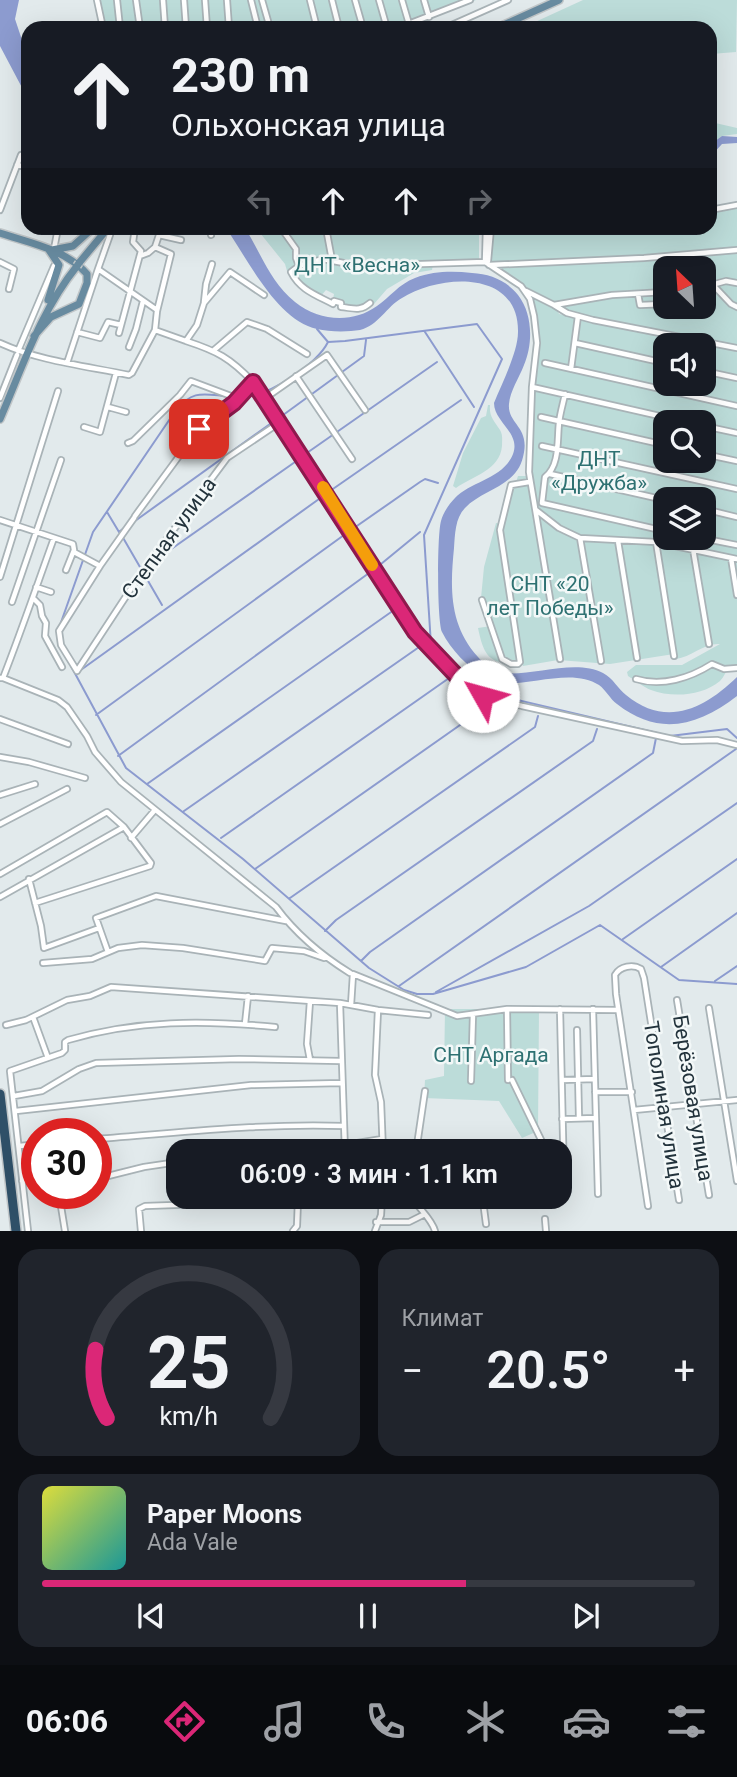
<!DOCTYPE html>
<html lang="ru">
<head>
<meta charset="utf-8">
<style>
  body { margin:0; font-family:Roboto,sans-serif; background:#20242c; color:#f1f3f6; height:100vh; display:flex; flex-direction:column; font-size:26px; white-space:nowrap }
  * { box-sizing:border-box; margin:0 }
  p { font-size:23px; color:#9ea1a6 }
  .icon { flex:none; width:38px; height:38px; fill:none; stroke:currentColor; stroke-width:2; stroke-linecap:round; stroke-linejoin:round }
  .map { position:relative; height:1231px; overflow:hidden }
  .panel { display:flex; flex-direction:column; gap:18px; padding:18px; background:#0d0f14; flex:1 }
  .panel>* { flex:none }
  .hud { position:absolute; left:21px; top:21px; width:696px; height:214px; border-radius:21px; box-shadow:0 7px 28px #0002; background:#171b24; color:#f1f3f6; overflow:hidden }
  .needle { width:46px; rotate:335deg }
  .buttons { position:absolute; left:653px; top:256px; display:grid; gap:14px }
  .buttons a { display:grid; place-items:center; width:63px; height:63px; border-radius:14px; background:#171b24; box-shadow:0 7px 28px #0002; font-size:35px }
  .speed { position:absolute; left:21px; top:1118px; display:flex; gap:14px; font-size:35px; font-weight:700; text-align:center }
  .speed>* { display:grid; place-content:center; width:91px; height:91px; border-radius:50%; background:#171b24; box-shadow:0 7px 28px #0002; line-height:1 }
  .speed .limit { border:10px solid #d22; background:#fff; color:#111 }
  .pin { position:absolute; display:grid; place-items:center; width:60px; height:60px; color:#fff; margin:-30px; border-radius:14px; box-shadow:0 4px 10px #0006 }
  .me { position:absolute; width:77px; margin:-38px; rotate:308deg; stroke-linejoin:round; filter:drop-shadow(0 0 5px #0008) }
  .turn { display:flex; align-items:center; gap:24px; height:147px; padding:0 35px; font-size:32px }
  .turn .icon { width:91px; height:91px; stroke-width:2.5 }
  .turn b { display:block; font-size:49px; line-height:60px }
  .lanes { display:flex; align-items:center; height:66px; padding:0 35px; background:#0003; justify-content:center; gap:35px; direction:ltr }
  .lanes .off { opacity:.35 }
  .big { font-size:52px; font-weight:600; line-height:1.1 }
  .panel .widget { flex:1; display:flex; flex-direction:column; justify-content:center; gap:10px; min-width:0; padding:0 24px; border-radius:21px; background:#20242c }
  .panel .dial { align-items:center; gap:0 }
  .dial svg { height:182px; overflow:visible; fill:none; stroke:#363941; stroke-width:7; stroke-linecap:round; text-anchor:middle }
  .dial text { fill:#f1f3f6; stroke:none }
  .song { display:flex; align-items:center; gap:21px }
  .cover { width:84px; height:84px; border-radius:10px; background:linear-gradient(135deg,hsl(60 70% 55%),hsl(180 70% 35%)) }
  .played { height:7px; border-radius:4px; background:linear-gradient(90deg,#db2777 65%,#363941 65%) }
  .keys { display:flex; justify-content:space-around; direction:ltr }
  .heat { display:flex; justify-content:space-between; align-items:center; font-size:38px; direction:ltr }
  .panel .tiles { flex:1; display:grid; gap:18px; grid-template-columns:1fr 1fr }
  .widget:last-child { grid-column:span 2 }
  .trip { position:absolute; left:166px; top:1139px; width:406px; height:70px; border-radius:21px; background:#171b24; box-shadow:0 7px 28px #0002; font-weight:600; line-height:70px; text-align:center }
  .menu { display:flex; height:112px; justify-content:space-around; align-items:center; background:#090b0e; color:#9ea1a6 }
  .menu .icon { width:49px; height:49px }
  .menu .selected { color:#db2777 }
  .menu b { font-size:32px; color:#f1f3f6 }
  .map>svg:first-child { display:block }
</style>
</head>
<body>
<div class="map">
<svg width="737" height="1231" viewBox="0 0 737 1231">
  <rect width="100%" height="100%" fill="#e2eaec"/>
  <!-- green -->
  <path fill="#bcdcd9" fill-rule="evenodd" d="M99,0H476L403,28H106Z
    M583,0H737L736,52L711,54L710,28H522Z
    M711,122L737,128V134L722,136L711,144Z
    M737,206V346L593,319C572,313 548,304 530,290C520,283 514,275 502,270V263L490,261L493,228H710L711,211ZM665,268H704V306H665Z
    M256,228H479V262L433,264L432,270L414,273L387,289L374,304L354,309L333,299L334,294L326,290L320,297L287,271L285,264Z
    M533,293L557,309L559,314L737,350V432L704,424V422H692L535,386L539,343L531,297ZM665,345H704V383H665Z
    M534,389L678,422H665V460H704V428L737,435V558L679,544L581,535L560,526L540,510L534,500L531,472ZM665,499H704V537H665Z
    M488,405H490C489,417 494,420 500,430C503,435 502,440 502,446C500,470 473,476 456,488L453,486L463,453L481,418L486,416Z
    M518,476H526L533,514H539L583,541L663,544L737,561V666H729C726,671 724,677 720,681C702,696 672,698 651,690C643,687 635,680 628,676L627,672L636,665H682L720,644C704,643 691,657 676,659L674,654L610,664L558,660L523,666L522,662C490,666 484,657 478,628L491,626L483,598H481L484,567L496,523L502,524Z
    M445,1009H539L538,1131L522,1138L499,1101L424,1098L425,1080L444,1076Z"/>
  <!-- water -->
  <path fill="#8c9bcf" d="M0,0H19L15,19L28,58V99L0,46Z
    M722,136L737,137V143L722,144L711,156V144Z
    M226,228H245C261,253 270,282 295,302C319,321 352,324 377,306C390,297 399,284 415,278C434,271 452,271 472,273C490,274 506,280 518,295C533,314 533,344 524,365C519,378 510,391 509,404C507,424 531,427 523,457C516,487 483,489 465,508C455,518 455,535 454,548C450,588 449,625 478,657C481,660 485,666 489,669C516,684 570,656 603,673C613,678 618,689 626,695C666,728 704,709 737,677V696C698,726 659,737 617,704C610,699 606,690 599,685C568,664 510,695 485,678C468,667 451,650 442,632C437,621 437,535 441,521C443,513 449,504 455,498C471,481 503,479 513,454C521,433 494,422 494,403C502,383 518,352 518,332C519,269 440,274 402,298C386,307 379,325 360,330C348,332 329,332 317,329C277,321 247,258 226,228Z"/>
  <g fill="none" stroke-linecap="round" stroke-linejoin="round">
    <!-- stream -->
    <path stroke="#8c9bcf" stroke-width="2" d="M317,329L328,342L345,341L477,324L502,359L424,535L431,645L484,692L670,736L727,729L737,738
      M425,332L474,407
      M342,372L364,356L366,340
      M338,375L279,418L403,600
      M242,397C268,397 317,364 328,342
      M304,455L437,362
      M330,491L461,400
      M107,512L119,532
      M135,521L270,424
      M354,528L420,482L425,479L438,483
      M119,532L124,528
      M122,536L162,605
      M150,564L295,462
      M381,564L420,532
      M59,628L93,532L176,410C193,390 202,394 226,396
      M71,666L126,768L243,859L369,968L404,990L417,994H433L526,967L600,925L679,980L737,984
      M78,672L319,499
      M96,715L344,535
      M118,756L369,573
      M147,784L394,610
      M184,811L422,645
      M221,838L452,676
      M255,869L480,711L483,701
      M290,898L535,727L538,716
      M325,931L336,920L593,741L597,729
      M623,939L737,859
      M361,961L370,952L653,753L656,738
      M661,967L737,913
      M715,981L737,966
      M399,986L736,749
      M436,992L589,906L737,803"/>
    <defs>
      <path id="minor" d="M97,0L103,28
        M117,0L120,28
        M136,0L140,28
        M163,0L165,28
        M184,0L186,28
        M205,0L207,28
        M227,0L229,28
        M251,0L258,28
        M262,0L270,28
        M310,0L317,28
        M332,0L339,28
        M355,0L363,28
        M379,0L387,28
        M402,0L409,24
        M424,0L429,17
        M398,28L470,0
        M445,28L508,0
        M17,165L28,167
        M0,210L21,155
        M710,210L737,205
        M202,228H209L211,235
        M281,228L296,249V258L299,266L323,259L359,266L485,262L488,261L491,228
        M326,228L332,260
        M486,228L485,262L521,286L530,299L534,316L537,343L532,387L529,472L560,659
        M110,235L98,269L157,310
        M54,249L58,228
        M140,256L148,253L155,247
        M0,262L14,269L9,289
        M489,265L644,258L737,250
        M299,266L291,272C300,290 316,295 333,304L334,301L341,303V307C353,308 360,312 370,303
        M714,286L731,304L737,307
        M704,287L726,281L737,283
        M526,291L554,305L612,295L665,292
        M638,294L640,305L665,304
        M204,302L206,284L212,264
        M704,304H705
        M554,305L567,313L593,320L737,348
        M155,330L186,341L197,325L204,303L230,272L264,295
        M77,332L100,338L108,322L121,325
        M119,333L141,251L133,242L135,228
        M186,341C217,351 230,358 253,382L415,632L470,689L483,696L522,706L682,741L717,740L737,745
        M0,343C39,361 86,366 129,375L132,373L155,330L157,311L171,254L155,247L159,235L181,240
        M575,343L665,363
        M129,347L136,329L143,301
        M214,350L247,322L267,329L307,354
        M18,351L54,266
        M67,363L98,269
        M545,363L737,406
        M571,369L578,316
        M704,371L737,378
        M296,376L352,459
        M532,387L686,422
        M565,394C563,404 560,413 559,423C557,440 560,466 545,477L542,503L665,531
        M0,398L17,355
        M264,399L327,355L365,410
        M108,407L126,412
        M541,417L665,445
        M704,426L737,433
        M84,427L100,432L116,373
        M128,443L133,441L180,395L191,381L239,399
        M542,446L737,489
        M704,454L737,461
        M550,474L665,500
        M704,509L737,517
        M536,510L559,528L580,538L656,542L737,559
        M135,516L199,429L234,403L253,382
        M134,518L100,566L59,631L61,645L77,671L140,575L227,458L279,423
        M0,520L73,544L74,550L66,570
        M696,537L737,545
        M580,538L601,661
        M618,541L637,658
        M656,542L674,656
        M693,549L709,644
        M74,552L100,566
        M731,558L737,595
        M0,577L58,391
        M36,587L51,592
        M34,599L40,605L42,616L46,623L45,636L62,667
        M482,600L502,659L511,664H518L520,662L500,530L511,485L529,482
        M12,602L61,460
        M0,678H3C21,632 37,585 54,538
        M3,678L58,700L67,707L87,736L95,752L121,782L276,907C296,934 321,955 350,973
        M636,679C662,687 690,678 712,664L724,669L737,668
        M0,719L68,744
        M0,757L29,762L85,778
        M0,795L35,784
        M0,824L67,789
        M131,838L154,811
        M0,874L107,812L124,827L151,863L150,866L35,903
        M29,879L41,926L44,948L99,928
        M0,897L124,827
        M108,952L96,918L156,896L286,921
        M43,963L92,959L118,948L142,945L183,948L265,961L272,948L304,951L324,958
        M677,1000L709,1195
        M310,1001L307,1044L310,1060
        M340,1003L345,1152
        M351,1005L353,974L457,1016L507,1009L617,1010
        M709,1008L737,1181
        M507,1009L508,1080
        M560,1009L564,1179
        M593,1009L598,1194
        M378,1010L375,1075L381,1102L383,1152
        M33,1017L48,1058
        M245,1024L248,996
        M6,1025L26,1020L67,1000L90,996L111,987L340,1003L378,1010L428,1015
        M577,1030L579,1118
        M512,1080L546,1150
        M562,1080L595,1079
        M471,1081L473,1014
        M595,1092H632
        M14,1096L42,1091L79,1069L96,1063L239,1059L340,1061
        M634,1110L737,1100
        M16,1111L251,1085L341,1083
        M562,1119L596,1118
        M96,1139C179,1133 261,1123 344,1126
        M345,1145L382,1139
        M20,1146L37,1144
        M416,1152L425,1091
        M96,1179L144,1167L178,1162
        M22,1181L37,1178
        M59,1194L65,1231
        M412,1197C418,1208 432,1219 435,1231
        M648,1206L616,994L615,975C620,966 633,964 641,969L644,978L679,1200
        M545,1219L546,1231
        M376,1222H409L423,1215
        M486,1224L483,1201L494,1197
        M28,1231L10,1071L62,1053L65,1050V1042L68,1040C137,1020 203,1020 275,1027
        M141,1231L139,1209L145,1206L352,1199
        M293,1231L297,1226L298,1200
        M375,1231L381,1215L382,1197"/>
      <path id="major" d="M497,28L559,0
        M0,233C30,243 65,249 87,274V283L79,304L51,317L34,336
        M52,250L73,246L93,228
        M79,263L108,228
        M48,300L59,265L49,250
        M0,419C23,366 40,312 77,266"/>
      <path id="highway" d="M0,1094L16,1231"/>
    </defs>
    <!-- minor casing -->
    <use href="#minor" stroke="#a9b3b7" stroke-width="8"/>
    <!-- major casing -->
    <use href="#major" stroke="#c1c6c8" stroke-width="10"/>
    <!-- highway casing -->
    <use href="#highway" stroke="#c1c6c8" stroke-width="12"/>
    <!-- minor -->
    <use href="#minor" stroke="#fff" stroke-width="4.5"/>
    <!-- major -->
    <use href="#major" stroke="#688ba0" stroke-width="7"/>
    <!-- highway -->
    <use href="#highway" stroke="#2f5068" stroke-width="9"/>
    <defs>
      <path id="major-bridge" d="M77,266L79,263"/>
    </defs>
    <!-- major-bridge casing -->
    <use href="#major-bridge" stroke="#c1c6c8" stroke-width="10" stroke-linecap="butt"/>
    <!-- major-bridge -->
    <use href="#major-bridge" stroke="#688ba0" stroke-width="7"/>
  </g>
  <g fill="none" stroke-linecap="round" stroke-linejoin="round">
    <defs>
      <path id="route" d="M199,429L234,403L253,382L415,632L470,690L483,696"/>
    </defs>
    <!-- route casing -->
    <use href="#route" stroke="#8e194d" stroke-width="18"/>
    <!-- route -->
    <use href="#route" stroke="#db2777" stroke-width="12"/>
    <!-- slow -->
    <path stroke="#f59e0b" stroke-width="12" d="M323,487L372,565"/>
  </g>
  <g text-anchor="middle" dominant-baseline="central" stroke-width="5" stroke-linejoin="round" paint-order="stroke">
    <!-- park labels -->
    <g font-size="21" fill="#2e7172" stroke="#f3f8f8">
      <text x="357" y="265">ДНТ «Весна»</text>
      <text x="599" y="459">ДНТ<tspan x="599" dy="24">«Дружба»</tspan></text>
      <text x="550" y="584">СНТ «20<tspan x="550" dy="24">лет Победы»</tspan></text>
      <text x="491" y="1055">СНТ Аргада</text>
    </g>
    <!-- street labels -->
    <g font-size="21" fill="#23333c" stroke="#f3f8f8">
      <text transform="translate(169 538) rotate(-54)">Степная улица</text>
      <text transform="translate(693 1098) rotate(81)">Берёзовая улица</text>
      <text transform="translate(664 1105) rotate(81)">Тополиная улица</text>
    </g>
  </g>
</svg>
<div class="buttons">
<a><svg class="needle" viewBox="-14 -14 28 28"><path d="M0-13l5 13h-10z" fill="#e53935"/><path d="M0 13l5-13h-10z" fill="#9ea1a6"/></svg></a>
<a><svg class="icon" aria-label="sound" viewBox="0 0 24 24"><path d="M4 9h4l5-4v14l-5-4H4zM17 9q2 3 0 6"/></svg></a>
<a><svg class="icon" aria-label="search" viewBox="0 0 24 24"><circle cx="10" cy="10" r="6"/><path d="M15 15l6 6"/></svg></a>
<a><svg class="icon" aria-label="layers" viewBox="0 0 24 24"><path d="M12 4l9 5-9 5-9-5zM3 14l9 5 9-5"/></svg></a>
</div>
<div class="speed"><div class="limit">30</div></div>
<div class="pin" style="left:199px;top:429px;background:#d93025"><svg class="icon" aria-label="arrive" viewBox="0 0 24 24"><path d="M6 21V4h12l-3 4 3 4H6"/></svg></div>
<svg class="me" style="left:483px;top:696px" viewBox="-20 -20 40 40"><circle r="19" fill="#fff"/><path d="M0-13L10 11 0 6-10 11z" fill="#db2777"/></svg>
<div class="trip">06:09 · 3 мин · 1.1 km</div>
<div class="hud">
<div class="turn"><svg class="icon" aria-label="ahead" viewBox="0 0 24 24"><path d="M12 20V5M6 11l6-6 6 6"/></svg><div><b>230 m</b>Ольхонская улица</div></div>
<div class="lanes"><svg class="icon off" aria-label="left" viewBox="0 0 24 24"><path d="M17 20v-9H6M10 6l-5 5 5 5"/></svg><svg class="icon" aria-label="ahead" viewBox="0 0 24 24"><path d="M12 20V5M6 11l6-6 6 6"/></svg><svg class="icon" aria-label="ahead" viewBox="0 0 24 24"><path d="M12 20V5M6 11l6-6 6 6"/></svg><svg class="icon off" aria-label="right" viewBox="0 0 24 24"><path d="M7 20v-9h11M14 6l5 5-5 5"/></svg></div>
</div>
</div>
<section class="panel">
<div class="tiles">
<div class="widget dial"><svg viewBox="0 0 100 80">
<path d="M14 69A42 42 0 1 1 86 69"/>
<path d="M14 69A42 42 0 0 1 9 39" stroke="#db2777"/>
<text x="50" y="56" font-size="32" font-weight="700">25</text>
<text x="50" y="72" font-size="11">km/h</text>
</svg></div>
<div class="widget"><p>Климат</p>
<div class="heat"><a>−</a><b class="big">20.5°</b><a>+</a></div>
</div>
<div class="widget">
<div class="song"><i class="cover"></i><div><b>Paper Moons</b><p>Ada Vale</p></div></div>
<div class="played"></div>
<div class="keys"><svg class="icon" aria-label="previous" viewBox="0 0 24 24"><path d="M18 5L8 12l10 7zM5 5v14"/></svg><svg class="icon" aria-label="pause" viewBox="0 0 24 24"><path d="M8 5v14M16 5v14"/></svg><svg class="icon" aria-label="next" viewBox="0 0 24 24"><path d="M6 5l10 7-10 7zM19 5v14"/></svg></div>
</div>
</div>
</section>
<nav class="menu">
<b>06:06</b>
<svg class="icon selected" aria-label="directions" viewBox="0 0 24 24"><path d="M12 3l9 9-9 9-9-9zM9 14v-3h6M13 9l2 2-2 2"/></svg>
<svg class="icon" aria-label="music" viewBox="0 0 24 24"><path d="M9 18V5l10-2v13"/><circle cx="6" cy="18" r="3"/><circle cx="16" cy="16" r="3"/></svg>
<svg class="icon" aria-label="phone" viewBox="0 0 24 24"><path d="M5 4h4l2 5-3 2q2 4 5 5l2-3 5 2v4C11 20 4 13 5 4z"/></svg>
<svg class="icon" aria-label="climate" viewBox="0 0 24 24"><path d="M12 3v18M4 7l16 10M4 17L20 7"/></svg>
<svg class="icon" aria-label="car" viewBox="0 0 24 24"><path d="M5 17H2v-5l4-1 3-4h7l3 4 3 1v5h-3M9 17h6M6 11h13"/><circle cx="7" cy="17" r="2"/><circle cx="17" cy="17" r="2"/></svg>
<svg class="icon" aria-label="filters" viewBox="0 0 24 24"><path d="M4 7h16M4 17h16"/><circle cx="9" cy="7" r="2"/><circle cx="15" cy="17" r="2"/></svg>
</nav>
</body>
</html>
